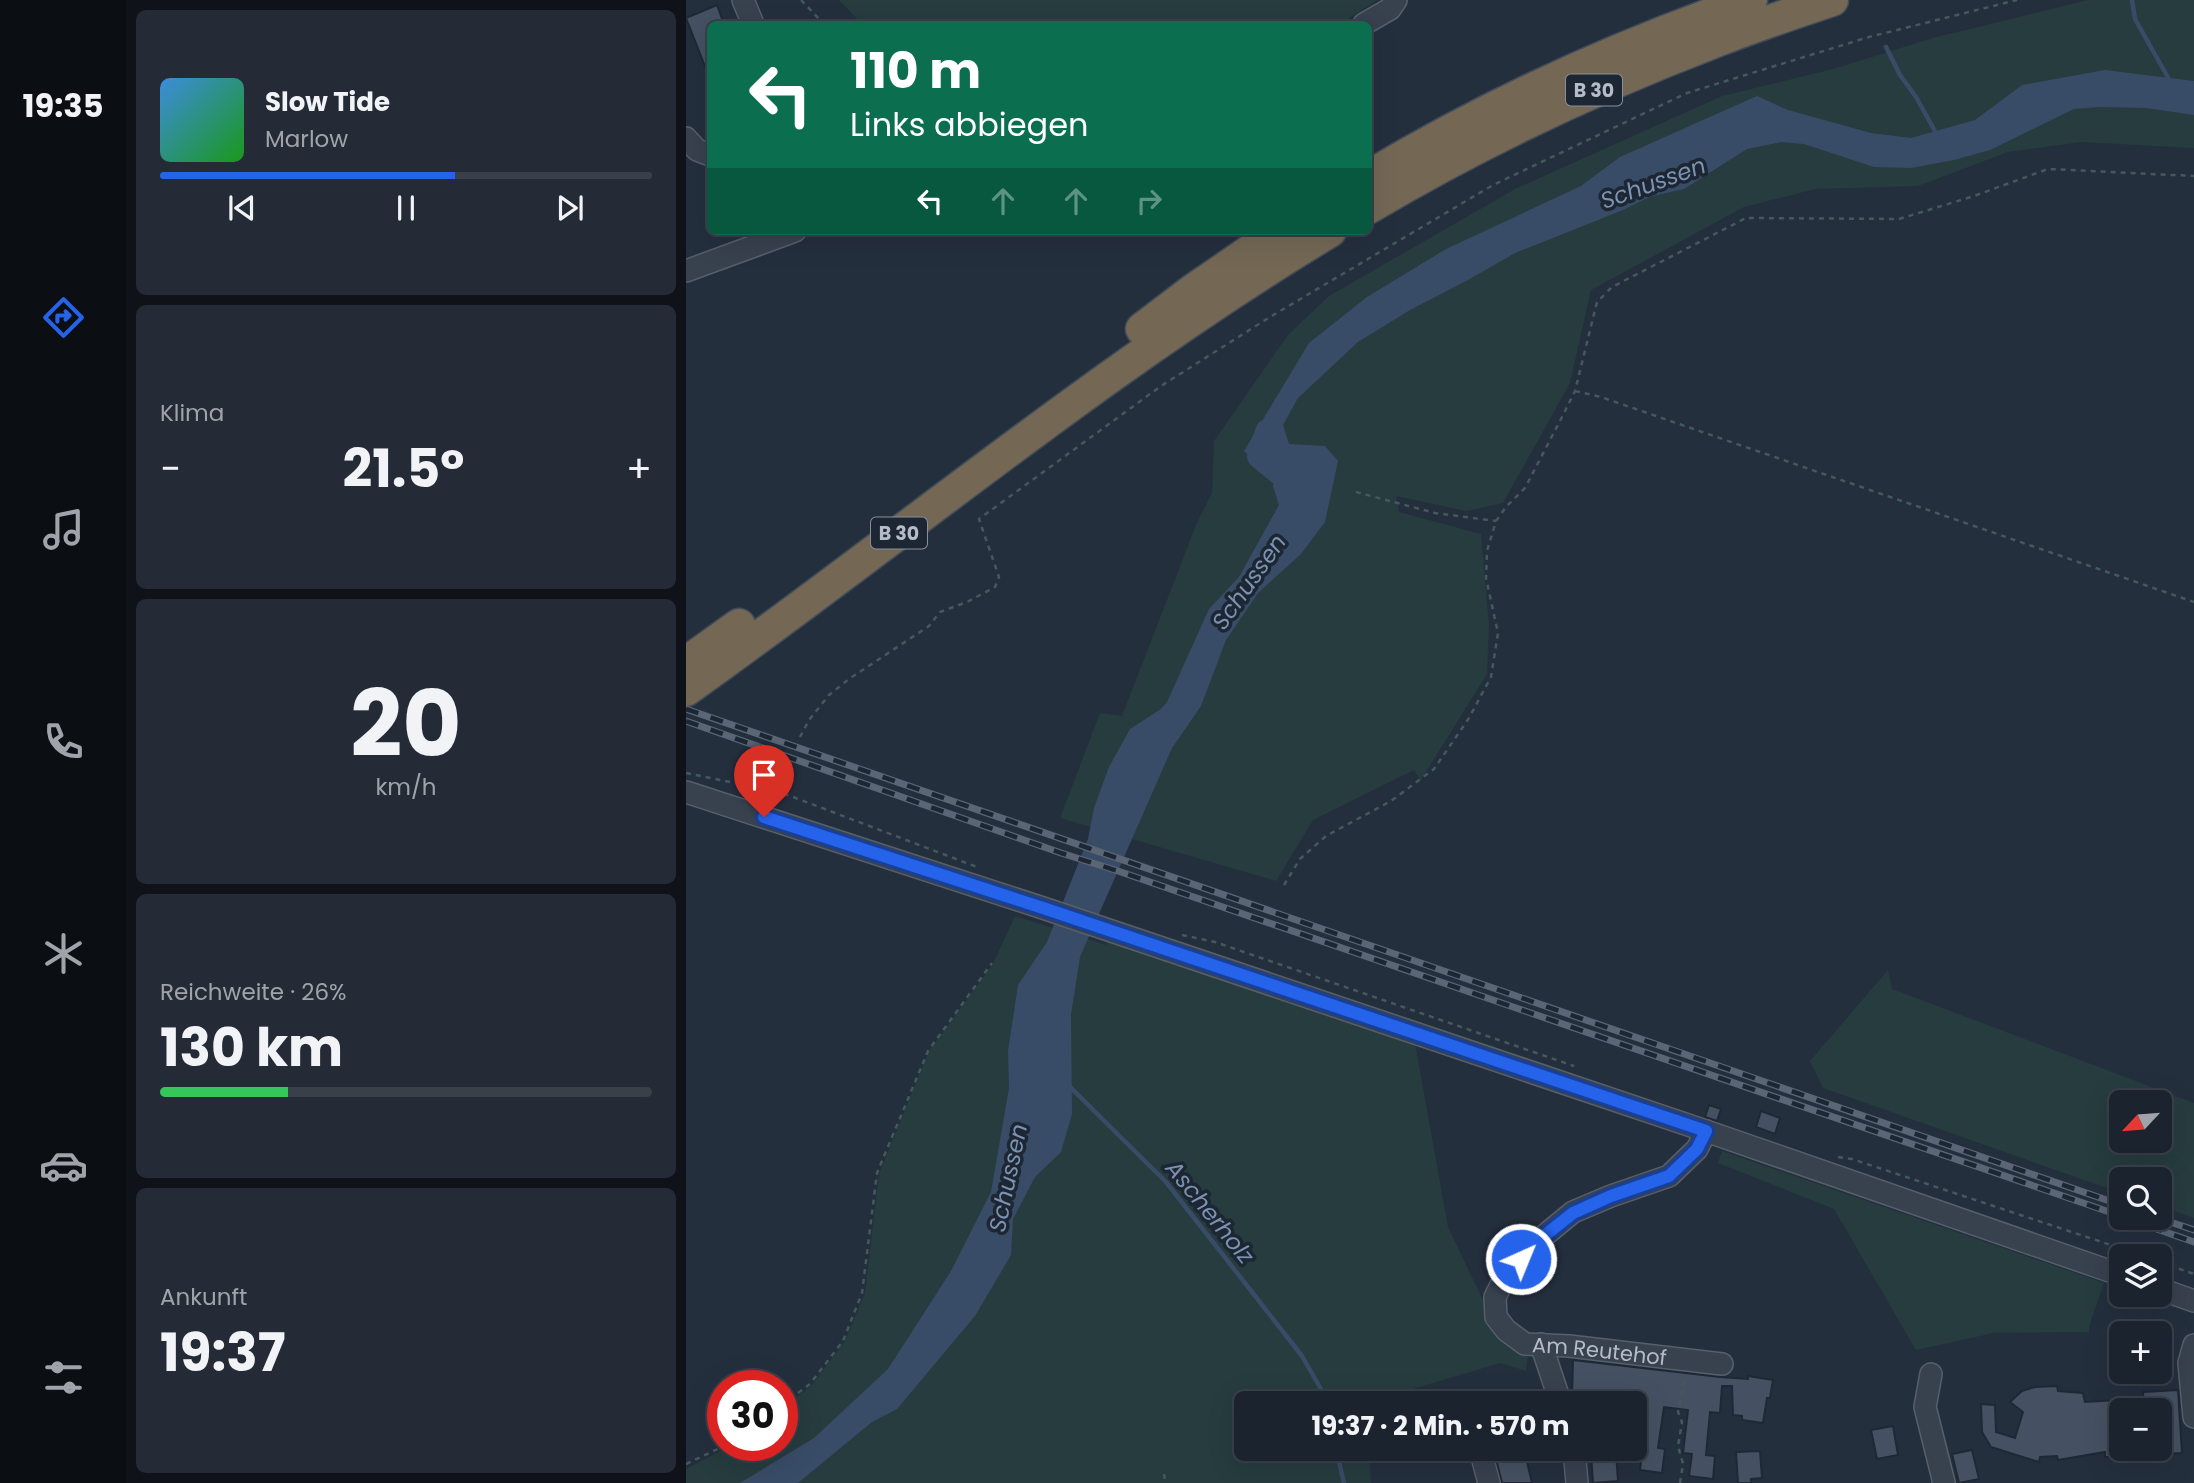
<!DOCTYPE html>
<html lang="de">
<head>
<meta charset="utf-8">
<style>
  body { margin:0; font-family:Poppins,sans-serif; background:#242b36; color:#f1f3f6; height:100vh; display:flex; flex-direction:column; font-size:26px; white-space:nowrap }
  * { box-sizing:border-box; margin:0 }
  p { font-size:23px; color:#a0a4aa }
  .icon { flex:none; width:38px; height:38px; fill:none; stroke:currentColor; stroke-width:2; stroke-linecap:round; stroke-linejoin:round }
  .map { position:relative; flex:1; overflow:hidden }
  .drawer { display:flex; flex-direction:column; gap:10px; padding:10px; background:#0f1319; width:560px }
  .drawer>* { flex:none }
  .guide { position:absolute; left:21px; top:21px; width:665px; height:214px; border-radius:10px; box-shadow:0 7px 28px #0002,0 0 0 2px #39404a; background:#0b6e4f; color:#fff; overflow:hidden }
  .needle { width:46px; rotate:244deg }
  .fabs { position:absolute; left:1423px; top:1090px; display:grid; gap:14px }
  .fabs a { display:grid; place-items:center; width:63px; height:63px; border-radius:10px; background:#1b232e; box-shadow:0 7px 28px #0002,0 0 0 2px #39404a; font-size:35px }
  .speed { position:absolute; left:21px; top:1370px; display:flex; gap:14px; font-size:35px; font-weight:700; text-align:center }
  .speed>* { display:grid; place-content:center; width:91px; height:91px; border-radius:50%; background:#1b232e; box-shadow:0 7px 28px #0002,0 0 0 2px #39404a; line-height:1 }
  .speed .limit { border:10px solid #d22; background:#fff; color:#111 }
  .pin { position:absolute; display:grid; place-items:center; width:60px; height:60px; color:#fff; margin:-72px -30px; border-radius:50% 50% 50% 0; rotate:-45deg; box-shadow:0 0 7px #0007 }
  .pin .icon { rotate:45deg }
  .me { position:absolute; width:77px; margin:-38px; rotate:44deg; stroke-linejoin:round; filter:drop-shadow(0 0 5px #0008) }
  .turn { display:flex; align-items:center; gap:24px; height:147px; padding:0 28px; font-size:32px }
  .turn .icon { width:91px; height:91px; stroke-width:2.5 }
  .turn b { display:block; font-size:49px; line-height:60px }
  .lanes { display:flex; align-items:center; height:66px; padding:0 28px; background:#0003; justify-content:center; gap:35px; direction:ltr }
  .lanes .off { opacity:.35 }
  .big { font-size:52px; font-weight:700; line-height:1.1 }
  .drawer .widget { flex:1; display:flex; flex-direction:column; justify-content:center; gap:10px; min-width:0; padding:0 24px; border-radius:10px; background:#242b36 }
  .drawer .dial { align-items:center; gap:0 }
  .dial b { font-size:91px; line-height:1 }
  .song { display:flex; align-items:center; gap:21px }
  .cover { width:84px; height:84px; border-radius:10px; background:linear-gradient(135deg,hsl(210 70% 55%),hsl(120 70% 35%)) }
  .played { height:7px; border-radius:4px; background:linear-gradient(90deg,#2563eb 60%,#39404a 60%) }
  .keys { display:flex; justify-content:space-around; direction:ltr }
  .heat { display:flex; justify-content:space-between; align-items:center; font-size:38px; direction:ltr }
  .charge { height:10px; border-radius:5px; background:linear-gradient(90deg,#34c759 26%,#39404a 0) }
  .trip { position:absolute; left:548px; top:1391px; width:413px; height:70px; border-radius:10px; background:#1b232e; box-shadow:0 7px 28px #0002,0 0 0 2px #39404a; font-weight:700; line-height:70px; text-align:center }
  main { display:flex; flex:1; min-height:0 }
  .menu { display:flex; flex-direction:column; width:126px; justify-content:space-around; align-items:center; background:#0b0e12; color:#a0a4aa }
  .menu .icon { width:49px; height:49px }
  .menu .selected { color:#2563eb }
  .menu b { font-size:32px; color:#f1f3f6 }
  .map>svg:first-child { display:block }
</style>
</head>
<body>
<main>
<nav class="menu">
<b>19:35</b>
<svg class="icon selected" aria-label="directions" viewBox="0 0 24 24"><path d="M12 3l9 9-9 9-9-9zM9 14v-3h6M13 9l2 2-2 2"/></svg>
<svg class="icon" aria-label="music" viewBox="0 0 24 24"><path d="M9 18V5l10-2v13"/><circle cx="6" cy="18" r="3"/><circle cx="16" cy="16" r="3"/></svg>
<svg class="icon" aria-label="phone" viewBox="0 0 24 24"><path d="M5 4h4l2 5-3 2q2 4 5 5l2-3 5 2v4C11 20 4 13 5 4z"/></svg>
<svg class="icon" aria-label="climate" viewBox="0 0 24 24"><path d="M12 3v18M4 7l16 10M4 17L20 7"/></svg>
<svg class="icon" aria-label="car" viewBox="0 0 24 24"><path d="M5 17H2v-5l4-1 3-4h7l3 4 3 1v5h-3M9 17h6M6 11h13"/><circle cx="7" cy="17" r="2"/><circle cx="17" cy="17" r="2"/></svg>
<svg class="icon" aria-label="filters" viewBox="0 0 24 24"><path d="M4 7h16M4 17h16"/><circle cx="9" cy="7" r="2"/><circle cx="15" cy="17" r="2"/></svg>
</nav>
<section class="drawer">
<div class="widget">
<div class="song"><i class="cover"></i><div><b>Slow Tide</b><p>Marlow</p></div></div>
<div class="played"></div>
<div class="keys"><svg class="icon" aria-label="previous" viewBox="0 0 24 24"><path d="M18 5L8 12l10 7zM5 5v14"/></svg><svg class="icon" aria-label="pause" viewBox="0 0 24 24"><path d="M8 5v14M16 5v14"/></svg><svg class="icon" aria-label="next" viewBox="0 0 24 24"><path d="M6 5l10 7-10 7zM19 5v14"/></svg></div>
</div>
<div class="widget"><p>Klima</p>
<div class="heat"><a>−</a><b class="big">21.5°</b><a>+</a></div>
</div>
<div class="widget dial"><b>20</b><p>km/h</p></div>
<div class="widget"><p>Reichweite · 26%</p><b class="big">130 km</b><div class="charge"></div></div>
<div class="widget"><p>Ankunft</p><b class="big">19:37</b></div>
</section>
<div class="map">
<svg width="1508" height="1483" viewBox="0 0 1508 1483">
  <rect width="100%" height="100%" fill="#242f3e"/>
  <!-- green -->
  <path fill="#263c3f" fill-rule="evenodd" d="M153,0H691L662,19L647,24H176Z
    M1402,0H1508V148L1395,142L1322,152L1232,186L1129,189L1058,207L905,290L884,383L817,503L780,511L710,496L713,512L795,534L803,625L801,674L735,780L728,770L627,820L590,881L374,818L414,713L436,716L510,525L526,493L528,441L602,335L643,296L829,189L1036,96L1147,69L1247,38Z
    M329,916L421,945L417,929L727,1032L762,1227L814,1336L842,1355L840,1371L814,1363L680,1403L560,1404V1449H683L685,1483H0V1469L44,1446H96V1408L126,1385L159,1341L179,1293L193,1174L243,1051L307,964Z
    M1202,970L1206,989L1508,1103V1218L1474,1206V1180H1435V1193L1137,1088L1124,1061ZM1435,1102H1474V1141H1435Z
    M1036,1151L1418,1283L1403,1326V1332L1308,1333L1230,1350L1148,1209L1032,1163Z"/>
  <!-- water -->
  <path fill="#394c67" d="M1419,70L1508,81V115L1460,108L1413,107L1388,109L1304,150L1268,160L1225,168L1188,167L1118,144L1095,142L1061,149L998,189L963,197L937,210L829,253L782,280L724,310L672,342L612,398L597,425L603,444L639,446L652,461L639,522L615,554L572,593L540,640L515,706L486,748L394,957L385,1014L386,1114L375,1152L349,1177L327,1219L325,1255L289,1316L211,1409L186,1422L112,1483H54L128,1438L202,1369L265,1271L305,1192L323,1088L322,1051L332,985L361,942L402,839L408,808L423,767L444,729L475,709L481,702L523,609L553,577L593,505L587,486L589,461L571,463L558,451L623,343L681,297L760,249L895,186L934,157L1071,96L1102,110L1185,133L1225,138L1289,120L1336,85Z"/>
  <g fill="none" stroke-linecap="round" stroke-linejoin="round">
    <!-- stream -->
    <path stroke="#394c67" stroke-width="4.5" d="M1446,0L1449,19L1484,81
      M1200,47L1214,75L1230,97L1250,133
      M382,1085L480,1182L616,1356L636,1391L639,1404
      M650,1449L658,1483"/>
    <!-- river -->
    <path stroke="#394c67" stroke-width="26" d="M582,432L574,456L605,481L604,497"/>
  </g>
  <!-- building -->
  <path fill="#455162" stroke="#1f2835" stroke-width="2" d="M31,5L38,24H24V79L0,18Z
    M1023,1105L1035,1109L1031,1121L1019,1117Z
    M1075,1111L1094,1118L1089,1134L1070,1127Z
    M887,1360L1034,1377L1062,1379V1376L1087,1380L1084,1398H1081L1077,1423L1056,1420V1416L1047,1415L1046,1386H1036L1034,1413L1024,1412L1020,1455L1029,1456L1027,1479L1003,1476L1006,1454L997,1453L1002,1410L978,1407L972,1448L979,1449L976,1473L954,1470L957,1446L950,1445L956,1404L886,1396Z
    M1371,1386L1372,1391L1397,1393L1399,1402L1433,1400L1435,1457H1419V1452L1372,1460L1371,1456L1354,1457L1353,1462L1305,1447L1296,1432L1295,1404L1309,1405L1310,1432L1329,1438L1337,1412L1324,1402L1336,1391L1349,1387Z
    M1492,1390L1496,1453L1474,1454V1410H1458L1457,1392Z
    M1207,1426L1212,1455L1191,1459L1185,1430Z
    M810,1449H838L846,1483H816L808,1451Z
    M1286,1450L1293,1479L1273,1483L1266,1454Z
    M1074,1451L1076,1478L1065,1479V1483H1052L1050,1452Z
    M930,1453L932,1481L907,1483L905,1454Z"/>
  <g fill="none" stroke-linecap="round" stroke-linejoin="round">
    <defs>
      <g id="minor">
        <path d="M57,0L67,24"/>
        <path d="M678,24L704,9L710,0"/>
        <path d="M0,138L11,150L24,155"/>
        <path d="M0,271L109,231"/>
        <path d="M0,792L357,908L1020,1131L1435,1275"/>
        <path id="s1" d="M1020,1131L1011,1149L983,1176L925,1196L887,1212L853,1240L818,1279L809,1297L810,1317L820,1330L839,1344L883,1346L1036,1364"/>
        <path d="M1474,1289L1508,1301"/>
        <path d="M855,1344L875,1404"/>
        <path d="M1508,1345L1503,1363L1508,1417"/>
        <path d="M1245,1374L1239,1407L1258,1483"/>
        <path d="M794,1449L803,1483"/>
        <path d="M888,1449L891,1483"/>
      </g>
      <path id="highway" d="M682,177C804,104 932,46 1065,0
        M682,208C793,142 910,87 1030,41C1068,26 1107,13 1146,0
        M456,329L506,291L593,231
        M0,663L53,625
        M0,690C215,537 418,367 644,231"/>
    </defs>
    <!-- minor casing -->
    <use href="#minor" stroke="#565f6c" stroke-width="24"/>
    <!-- highway casing -->
    <use href="#highway" stroke="#434c59" stroke-width="35"/>
    <!-- path -->
    <path stroke="#44595c" stroke-width="2.5" stroke-dasharray="5 5" stroke-linecap="butt" d="M115,0L138,24
      M889,391L915,397L1508,602
      M670,492L749,513L810,521
      M114,737L123,720L143,695L163,679L243,626L254,612L281,602L309,587L313,577L293,519L475,386L584,317L807,185L1001,93L1183,37L1331,0
      M0,773L94,792L291,867
      M94,792L103,767
      M598,885L614,859L640,836L705,801L748,769L783,718L805,677L812,633L800,578L801,551L810,521L820,507L839,488L876,417L889,391L911,302L926,287L1060,218L1213,219L1288,196L1362,169L1508,176
      M496,935L529,942L888,1066
      M1152,1157L1166,1159L1458,1256
      M1474,1262L1508,1274
      M96,1405L124,1384L157,1341L176,1293L191,1173L242,1051L306,963
      M0,1464L38,1446
      M478,1474L479,1483
      M994,1483L997,1464L992,1446L996,1422L992,1412L999,1377"/>
    <!-- minor -->
    <use href="#minor" stroke="#38414e" stroke-width="21"/>
    <!-- highway -->
    <use href="#highway" stroke="#746855" stroke-width="32"/>
    <defs>
      <path id="rail" d="M0,709L1435,1205
        M0,721L375,853L432,871L1435,1216
        M1439,1218L1508,1242
        M1472,1218L1508,1230"/>
    </defs>
    <!-- rail casing -->
    <use href="#rail" stroke="#5a6575" stroke-width="7"/>
    <!-- rail -->
    <use href="#rail" stroke="#1d2633" stroke-width="4.5" stroke-dasharray="13" stroke-linecap="butt"/>
  </g>
  <g fill="none" stroke-linecap="round" stroke-linejoin="round">
    <defs>
      <path id="route" d="M78,817L357,908L1020,1131L1011,1149L983,1176L925,1196L887,1213L853,1240L835,1259"/>
    </defs>
    <!-- route casing -->
    <use href="#route" stroke="#184099" stroke-width="18"/>
    <!-- route -->
    <use href="#route" stroke="#2563eb" stroke-width="12"/>
  </g>
  <g text-anchor="middle" dominant-baseline="central" stroke-width="7" stroke-linejoin="round" paint-order="stroke">
    <!-- shield labels -->
    <g fill="#1d2633" stroke="#878f9c" stroke-width="2">
      <rect x="880" y="74.5" width="56" height="31" rx="5"/>
      <rect x="185" y="517.5" width="56" height="31" rx="5"/>
    </g>
    <g font-size="19" font-weight="bold" fill="#b4bcc9">
      <text x="908" y="90">B 30</text>
      <text x="213" y="533">B 30</text>
    </g>
    <!-- street labels -->
    <g font-size="21" fill="#b4bcc9" stroke="#1d2633">
      <text stroke="none"><textPath href="#s1" startOffset="413">Am Reutehof</textPath></text>
    </g>
    <!-- water labels -->
    <g font-size="23" font-style="italic" fill="#7c92b1" stroke="#1d2633">
      <text transform="translate(967 183) rotate(-20)">Schussen</text>
      <text transform="translate(563 582) rotate(-55)">Schussen</text>
      <text transform="translate(322 1178) rotate(-78)">Schussen</text>
      <text transform="translate(524 1212) rotate(51)">Ascherholz</text>
    </g>
  </g>
</svg>
<div class="fabs">
<a><svg class="needle" viewBox="-14 -14 28 28"><path d="M0-13l5 13h-10z" fill="#e53935"/><path d="M0 13l5-13h-10z" fill="#a0a4aa"/></svg></a>
<a><svg class="icon" aria-label="search" viewBox="0 0 24 24"><circle cx="10" cy="10" r="6"/><path d="M15 15l6 6"/></svg></a>
<a><svg class="icon" aria-label="layers" viewBox="0 0 24 24"><path d="M12 4l9 5-9 5-9-5zM3 14l9 5 9-5"/></svg></a>
<a>+</a>
<a>−</a>
</div>
<div class="speed"><div class="limit">30</div></div>
<div class="pin" style="left:78px;top:817px;background:#d93025"><svg class="icon" aria-label="arrive" viewBox="0 0 24 24"><path d="M6 21V4h12l-3 4 3 4H6"/></svg></div>
<svg class="me" style="left:835px;top:1259px" viewBox="-20 -20 40 40"><circle r="17" fill="#2563eb" stroke="#fff" stroke-width="3"/><path d="M0-11L8 9 0 5-8 9z" fill="#fff"/></svg>
<div class="trip">19:37 · 2 Min. · 570 m</div>
<div class="guide">
<div class="turn"><svg class="icon" aria-label="left" viewBox="0 0 24 24"><path d="M17 20v-9H6M10 6l-5 5 5 5"/></svg><div><b>110 m</b>Links abbiegen</div></div>
<div class="lanes"><svg class="icon" aria-label="left" viewBox="0 0 24 24"><path d="M17 20v-9H6M10 6l-5 5 5 5"/></svg><svg class="icon off" aria-label="ahead" viewBox="0 0 24 24"><path d="M12 20V5M6 11l6-6 6 6"/></svg><svg class="icon off" aria-label="ahead" viewBox="0 0 24 24"><path d="M12 20V5M6 11l6-6 6 6"/></svg><svg class="icon off" aria-label="right" viewBox="0 0 24 24"><path d="M7 20v-9h11M14 6l5 5-5 5"/></svg></div>
</div>
</div>
</main>
</body>
</html>
